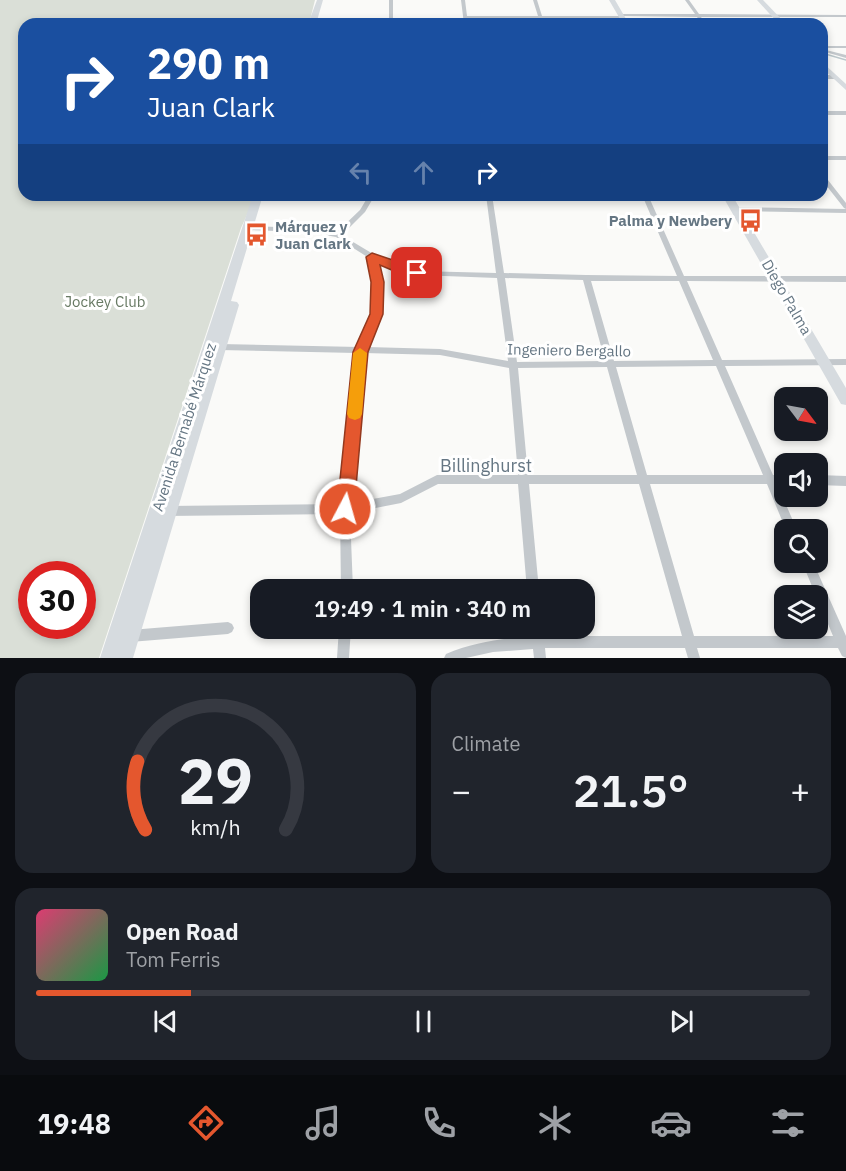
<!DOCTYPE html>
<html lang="en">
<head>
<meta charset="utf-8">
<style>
  body { margin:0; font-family:"IBM Plex Sans",sans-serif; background:#20242c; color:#f1f3f6; height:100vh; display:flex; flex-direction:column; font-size:22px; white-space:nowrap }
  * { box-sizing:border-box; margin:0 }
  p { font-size:20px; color:#9ea1a6 }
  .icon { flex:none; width:33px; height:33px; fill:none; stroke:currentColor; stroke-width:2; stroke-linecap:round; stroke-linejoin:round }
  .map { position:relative; height:658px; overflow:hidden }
  .panel { display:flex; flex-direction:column; gap:15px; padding:15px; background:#0d0f14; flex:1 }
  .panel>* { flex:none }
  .hud { position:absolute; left:18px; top:18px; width:810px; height:183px; border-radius:18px; box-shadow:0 3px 9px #0003; background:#1a4fa0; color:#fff; overflow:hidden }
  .needle { width:39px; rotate:122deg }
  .tools { position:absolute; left:774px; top:387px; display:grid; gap:12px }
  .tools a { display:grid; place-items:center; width:54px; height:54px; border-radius:12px; background:#171b24; box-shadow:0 3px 9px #0003; font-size:30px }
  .speed { position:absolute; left:18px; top:561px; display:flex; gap:12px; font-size:30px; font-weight:700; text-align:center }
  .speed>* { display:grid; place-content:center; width:78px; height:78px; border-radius:50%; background:#171b24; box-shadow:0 3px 9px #0003; line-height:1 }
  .speed .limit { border:9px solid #d22; background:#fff; color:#111 }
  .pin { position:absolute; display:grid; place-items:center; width:51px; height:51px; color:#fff; margin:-26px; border-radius:12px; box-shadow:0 3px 9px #0006 }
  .me { position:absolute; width:66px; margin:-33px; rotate:6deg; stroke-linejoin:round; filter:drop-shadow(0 0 4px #0008) }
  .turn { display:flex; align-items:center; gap:21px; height:126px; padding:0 30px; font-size:27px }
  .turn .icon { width:78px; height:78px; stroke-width:2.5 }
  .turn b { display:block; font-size:42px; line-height:51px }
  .lanes { display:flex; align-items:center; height:57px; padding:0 30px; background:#0003; justify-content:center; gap:30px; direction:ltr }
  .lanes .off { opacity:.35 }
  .big { font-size:45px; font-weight:600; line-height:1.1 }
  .panel .widget { flex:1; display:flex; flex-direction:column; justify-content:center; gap:9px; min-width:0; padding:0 21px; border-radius:18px; background:#20242c }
  .panel .dial { align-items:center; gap:0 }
  .dial svg { height:156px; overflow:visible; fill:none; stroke:#363941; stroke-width:7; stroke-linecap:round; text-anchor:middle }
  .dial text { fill:#f1f3f6; stroke:none }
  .song { display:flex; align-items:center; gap:18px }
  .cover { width:72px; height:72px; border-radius:9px; background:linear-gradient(135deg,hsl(340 70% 55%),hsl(140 70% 35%)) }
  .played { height:6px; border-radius:3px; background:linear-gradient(90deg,#e4572e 20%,#363941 20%) }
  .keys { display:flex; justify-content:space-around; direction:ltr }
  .heat { display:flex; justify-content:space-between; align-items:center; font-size:33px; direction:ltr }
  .panel .tiles { flex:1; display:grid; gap:15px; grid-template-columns:1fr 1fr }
  .widget:last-child { grid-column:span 2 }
  .trip { position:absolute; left:250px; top:579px; width:345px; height:60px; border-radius:18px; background:#171b24; box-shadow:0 3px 9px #0003; font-weight:600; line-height:60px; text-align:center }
  .tabs { display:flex; height:96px; justify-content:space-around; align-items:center; background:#090b0e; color:#9ea1a6 }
  .tabs .icon { width:42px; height:42px }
  .tabs .on { color:#e4572e }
  .tabs b { font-size:27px; color:#f1f3f6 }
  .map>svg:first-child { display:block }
</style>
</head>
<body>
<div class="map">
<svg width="846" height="658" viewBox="0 0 846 658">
  <rect width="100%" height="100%" fill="#fafaf8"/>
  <!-- green -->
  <path fill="#dadfd7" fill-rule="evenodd" d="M0,0H315L309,24H24V195H256L241,228L99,658H0ZM32,574H82V626H32Z"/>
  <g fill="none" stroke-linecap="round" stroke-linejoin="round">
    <!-- stream -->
    <path stroke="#bbc7cb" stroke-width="1.5" d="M822,53L846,60"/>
    <!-- street -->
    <path fill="#c3c8cc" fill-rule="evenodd" d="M389,0H393V24H389Z
      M461,0H465L467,16H538L533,0H537L542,16H618L620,14H695L685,0H689L699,14L846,15V17H701L706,24H702L697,17L623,16L621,18H543L545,24H541L539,18H467L468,24H464Z
      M822,46H846V48H822Z
      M822,49L846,55V58L822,51Z
      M822,75H834L837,77L834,79H822Z
      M822,111H846V115H822Z
      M822,156H846V160H822Z
      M822,174L824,175L846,203V213L736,211L733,209L736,207L846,209L844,208L822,180Z
      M369,195H375L365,212L342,235C366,250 390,266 418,271L496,273L486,195H492L504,273L586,275L677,276L642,195H648L684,276H846V282L687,281L722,360L846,359V365L725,366L773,475H784V483L777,484L797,530H786L767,484H650L694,636H833L818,600V596H816L802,562H813L846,636V658L842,656L838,648H697L700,658H688L685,648H545L546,658H534L533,649L493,652L466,658H444L446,654C474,642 502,639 532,636L531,628H543L544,636H682L639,484H529L539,590H527L518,484H438L401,503L350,513L353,590H341L340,514L167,516L163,514L162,511L163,508L167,506L340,504L356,353L220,350L217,349L216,347L217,345L220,344L359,347C375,318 375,290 369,258L336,237L310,232L247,230L244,228L247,226L310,228L336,233L360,210ZM377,262L402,273L418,275L497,278L508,361L440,349L367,347C382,319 383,292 377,262ZM505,278L583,280L605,361L517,362ZM591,281H679L713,360L614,361ZM364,353L440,355L509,368L518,475H437L400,494L351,503ZM716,366L763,475H647L616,367ZM607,367L637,475H528L518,368Z
      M818,475L846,476V486L818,485Z
      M228,622L232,624L234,628L232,632L228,634L130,642L126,640L124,636L126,632L130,630Z
      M339,628H351L349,658H337Z"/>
    <!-- secondary -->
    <path fill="#d6dbdf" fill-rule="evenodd" d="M609,0H615L629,24H623Z
      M757,0H763L786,24H779Z
      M822,62L846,84V90L822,68Z
      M722,195H732L846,388V405L841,404Z"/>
    <!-- primary -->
    <path fill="#d6dbdf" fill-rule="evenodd" d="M317,0H323L316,24H308Z
      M253,195H263L231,301L237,302L239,305L133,658H100Z"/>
  </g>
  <!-- route -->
  <path fill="#e4572e" stroke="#94391e" stroke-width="1.5" d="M372,253L422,270L424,273L417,277L401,274L380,265L384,282L383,314L368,352L354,509L351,514L345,517L339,514L337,509L353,352L370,314L371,282L366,257Z"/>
  <!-- slow -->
  <path fill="#f59e0b" d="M360,348L367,353L362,414L360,418L355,420L349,418L347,414L353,353Z"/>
  <!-- icons -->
  <defs>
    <symbol id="bus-bare" viewBox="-9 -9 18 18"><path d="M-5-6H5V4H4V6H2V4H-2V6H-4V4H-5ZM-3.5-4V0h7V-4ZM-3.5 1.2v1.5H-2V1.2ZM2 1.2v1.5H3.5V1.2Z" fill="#e4572e" stroke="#fff" stroke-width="2.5" paint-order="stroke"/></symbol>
  </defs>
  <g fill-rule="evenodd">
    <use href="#bus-bare" x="734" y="204" width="33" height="33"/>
    <use href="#bus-bare" x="240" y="218" width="33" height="33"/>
  </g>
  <g text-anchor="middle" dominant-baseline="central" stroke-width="6" stroke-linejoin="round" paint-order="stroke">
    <!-- poi labels -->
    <g font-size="15" font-weight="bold" fill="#657683" stroke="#fff" text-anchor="end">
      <text x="732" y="220">Palma y Newbery</text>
      <text x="275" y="226" text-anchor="start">Márquez y<tspan x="275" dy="17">Juan Clark</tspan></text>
    </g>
    <!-- street labels -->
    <g font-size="15" fill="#657683" stroke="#fff">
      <text transform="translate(787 297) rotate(60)">Diego Palma</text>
      <text transform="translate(569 350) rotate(1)">Ingeniero Bergallo</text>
      <text transform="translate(184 427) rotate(-72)">Avenida Bernabé Márquez</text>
    </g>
    <!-- park labels -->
    <g font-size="15" fill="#687a64" stroke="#fff">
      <text x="105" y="301">Jockey Club</text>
    </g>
    <!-- near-street labels -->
    <g font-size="18" fill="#657683" stroke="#fff">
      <text x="486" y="465">Billinghurst</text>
    </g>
  </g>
</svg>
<div class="tools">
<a><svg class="needle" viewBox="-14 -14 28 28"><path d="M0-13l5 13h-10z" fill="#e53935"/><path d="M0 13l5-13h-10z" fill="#9ea1a6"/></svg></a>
<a><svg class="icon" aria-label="sound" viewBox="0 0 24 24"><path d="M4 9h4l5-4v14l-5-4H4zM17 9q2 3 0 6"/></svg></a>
<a><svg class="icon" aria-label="search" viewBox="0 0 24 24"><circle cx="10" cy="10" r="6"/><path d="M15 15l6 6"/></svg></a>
<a><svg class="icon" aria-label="layers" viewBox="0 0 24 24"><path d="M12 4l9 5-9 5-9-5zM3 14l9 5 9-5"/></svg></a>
</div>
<div class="speed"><div class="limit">30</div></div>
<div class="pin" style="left:417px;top:273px;background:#d93025"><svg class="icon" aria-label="arrive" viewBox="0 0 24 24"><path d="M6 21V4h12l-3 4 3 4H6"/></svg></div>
<svg class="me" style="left:345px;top:509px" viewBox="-20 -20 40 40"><circle r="17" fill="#e4572e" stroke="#fff" stroke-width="3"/><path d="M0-11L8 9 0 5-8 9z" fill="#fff"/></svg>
<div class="trip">19:49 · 1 min · 340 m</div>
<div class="hud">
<div class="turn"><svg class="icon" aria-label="right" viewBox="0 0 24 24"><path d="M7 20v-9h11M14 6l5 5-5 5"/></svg><div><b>290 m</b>Juan Clark</div></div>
<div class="lanes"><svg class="icon off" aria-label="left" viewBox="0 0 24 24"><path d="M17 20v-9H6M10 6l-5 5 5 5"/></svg><svg class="icon off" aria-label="ahead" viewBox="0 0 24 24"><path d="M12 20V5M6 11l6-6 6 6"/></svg><svg class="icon" aria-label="right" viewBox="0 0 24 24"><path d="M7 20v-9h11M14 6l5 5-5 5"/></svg></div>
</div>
</div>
<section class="panel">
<div class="tiles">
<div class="widget dial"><svg viewBox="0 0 100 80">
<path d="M14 69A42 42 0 1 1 86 69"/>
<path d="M14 69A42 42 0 0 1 10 34" stroke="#e4572e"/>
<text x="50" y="56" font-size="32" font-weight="700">29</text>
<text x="50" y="72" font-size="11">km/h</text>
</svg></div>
<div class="widget"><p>Climate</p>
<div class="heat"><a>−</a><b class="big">21.5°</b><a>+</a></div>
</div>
<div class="widget">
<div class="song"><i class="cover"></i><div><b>Open Road</b><p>Tom Ferris</p></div></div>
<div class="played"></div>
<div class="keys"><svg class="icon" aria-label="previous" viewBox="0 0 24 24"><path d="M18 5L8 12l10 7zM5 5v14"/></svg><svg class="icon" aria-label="pause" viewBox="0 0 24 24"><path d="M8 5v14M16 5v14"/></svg><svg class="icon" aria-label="next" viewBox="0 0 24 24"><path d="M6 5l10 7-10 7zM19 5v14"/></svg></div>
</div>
</div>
</section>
<nav class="tabs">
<b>19:48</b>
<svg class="icon on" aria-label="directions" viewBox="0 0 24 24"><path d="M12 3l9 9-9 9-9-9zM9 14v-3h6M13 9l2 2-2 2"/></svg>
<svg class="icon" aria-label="music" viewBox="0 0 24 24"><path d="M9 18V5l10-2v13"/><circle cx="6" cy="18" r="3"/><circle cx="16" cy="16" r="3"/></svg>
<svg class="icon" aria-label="phone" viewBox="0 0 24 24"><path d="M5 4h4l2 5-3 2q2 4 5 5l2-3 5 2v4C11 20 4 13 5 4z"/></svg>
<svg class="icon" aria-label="climate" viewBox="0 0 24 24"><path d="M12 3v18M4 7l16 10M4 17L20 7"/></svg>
<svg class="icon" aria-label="car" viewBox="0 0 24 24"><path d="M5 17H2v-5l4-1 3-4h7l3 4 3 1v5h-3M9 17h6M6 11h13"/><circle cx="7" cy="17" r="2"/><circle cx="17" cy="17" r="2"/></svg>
<svg class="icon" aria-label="filters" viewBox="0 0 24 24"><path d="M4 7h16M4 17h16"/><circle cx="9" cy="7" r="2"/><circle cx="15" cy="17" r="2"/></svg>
</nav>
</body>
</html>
